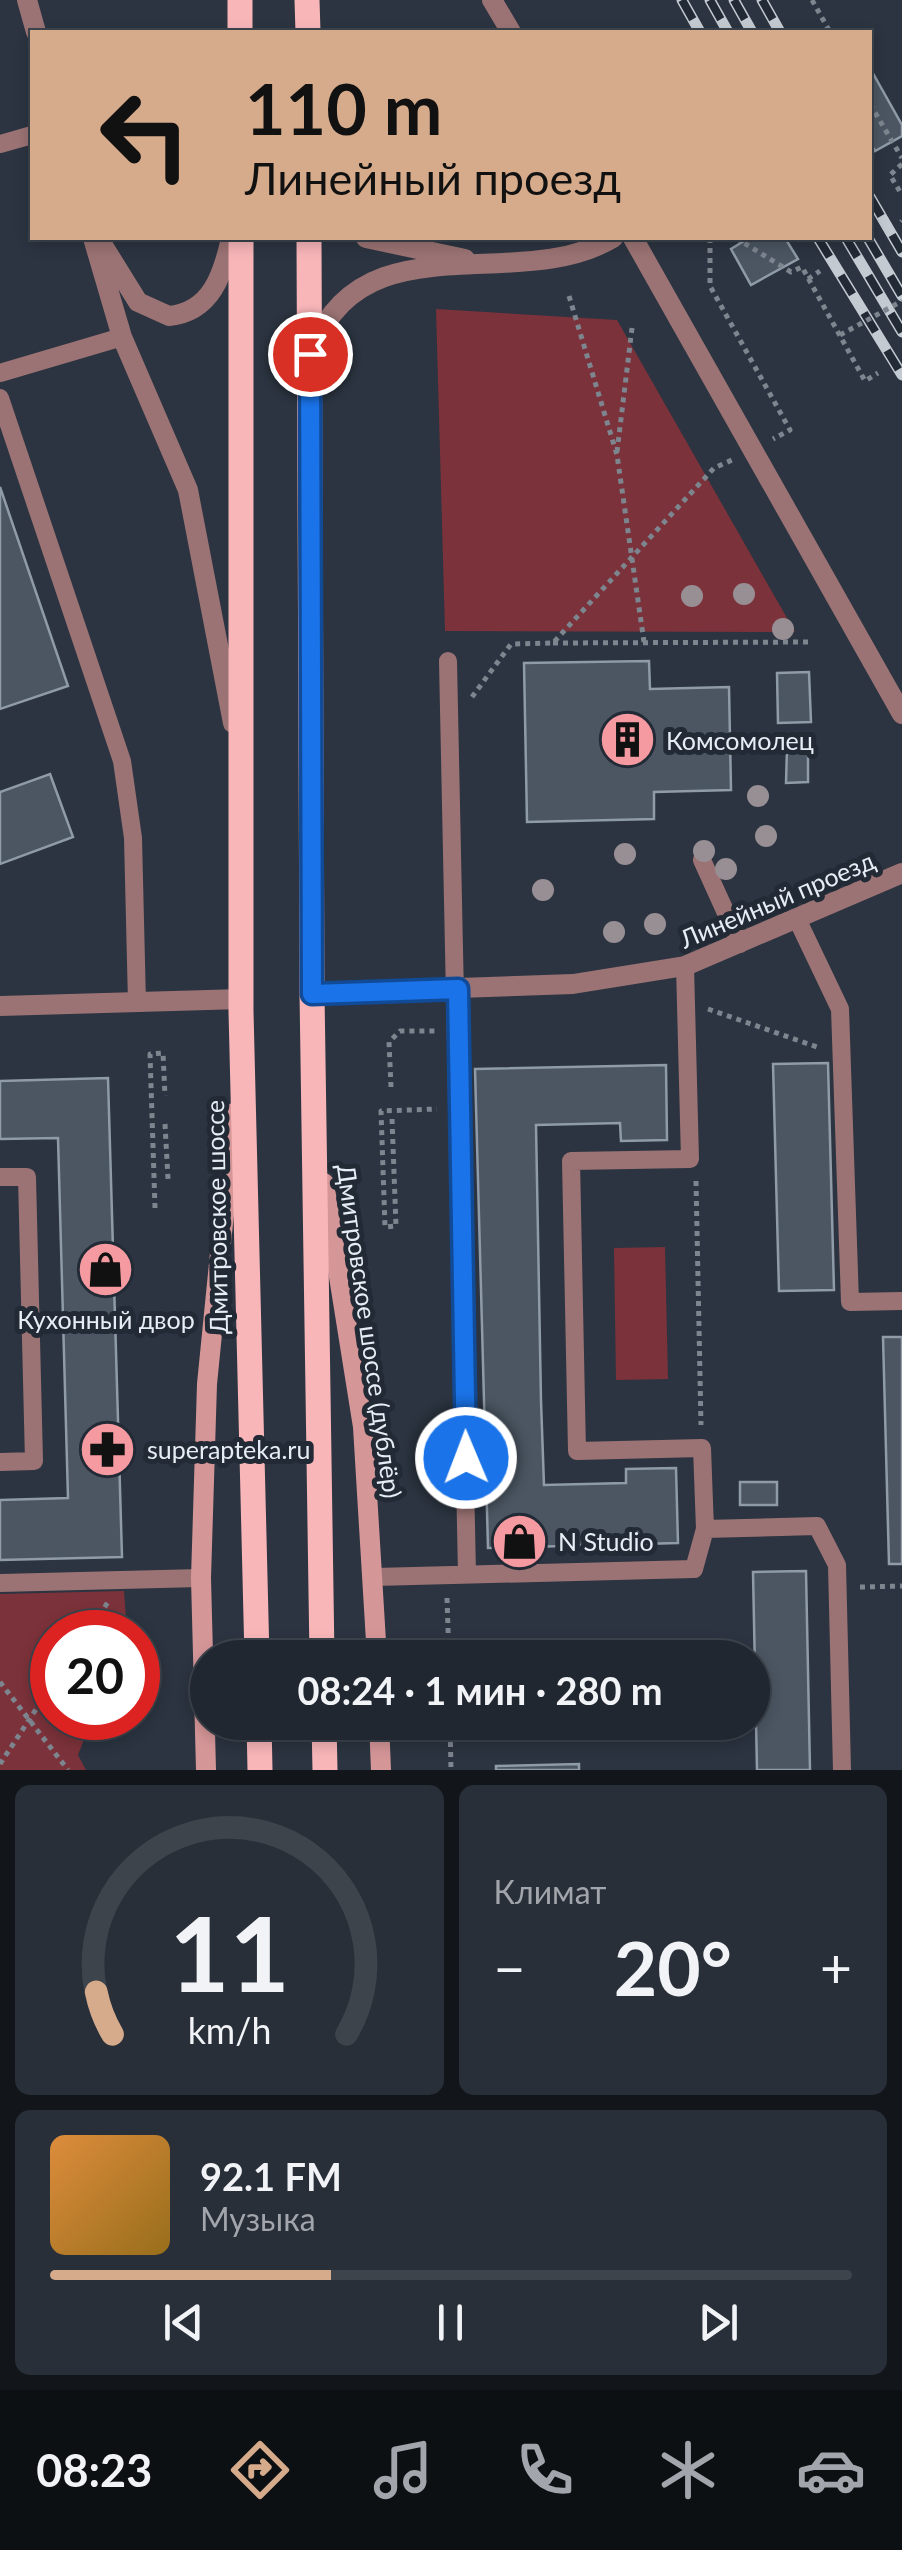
<!DOCTYPE html>
<html lang="ru">
<head>
<meta charset="utf-8">
<style>
  body { margin:0; font-family:Lato,sans-serif; background:#282f38; color:#f1f3f6; height:100vh; display:flex; flex-direction:column; font-size:38px; white-space:nowrap }
  * { box-sizing:border-box; margin:0 }
  p { font-size:32px; color:#a2a5ab }
  .icon { flex:none; width:55px; height:55px; fill:none; stroke:currentColor; stroke-width:2; stroke-linecap:round; stroke-linejoin:round }
  .map { position:relative; height:1770px; overflow:hidden }
  .panel { display:flex; flex-direction:column; gap:15px; padding:15px; background:#12151a; flex:1 }
  .panel>* { flex:none }
  .guide { position:absolute; left:30px; top:30px; width:842px; height:210px; border-radius:0px; box-shadow:0 5px 15px #0003,0 0 0 2px #3d444c; background:#d6ab8b; color:#111; overflow:hidden }
  .speed { position:absolute; left:30px; top:1610px; display:flex; gap:20px; font-size:50px; font-weight:700; text-align:center }
  .speed>* { display:grid; place-content:center; width:130px; height:130px; border-radius:50%; background:#202730; box-shadow:0 5px 15px #0003,0 0 0 2px #3d444c; line-height:1 }
  .speed .limit { border:15px solid #d22; background:#fff; color:#111 }
  .pin { position:absolute; display:grid; place-items:center; width:85px; height:85px; color:#fff; margin:-42px; border:5px solid #fff; border-radius:50%; box-shadow:0 2px 10px #0007 }
  .me { position:absolute; width:110px; margin:-55px; rotate:359deg; stroke-linejoin:round; filter:drop-shadow(0 0 8px #0008) }
  .turn { display:flex; align-items:center; gap:35px; height:210px; padding:0 50px; font-size:45px }
  .turn .icon { width:130px; height:130px; stroke-width:2.5 }
  .turn b { display:block; font-size:70px; line-height:85px }
  .big { font-size:75px; font-weight:700; line-height:1.1 }
  .panel .widget { flex:1; display:flex; flex-direction:column; justify-content:center; gap:15px; min-width:0; padding:0 35px; border-radius:15px; background:#282f38 }
  .panel .dial { align-items:center; gap:0 }
  .dial svg { height:260px; overflow:visible; fill:none; stroke:#3d444c; stroke-width:7; stroke-linecap:round; text-anchor:middle }
  .dial text { fill:#f1f3f6; stroke:none }
  .song { display:flex; align-items:center; gap:30px }
  .cover { width:120px; height:120px; border-radius:15px; background:linear-gradient(135deg,hsl(30 70% 55%),hsl(40 70% 35%)) }
  .played { height:10px; border-radius:5px; background:linear-gradient(90deg,#d6ab8b 35%,#3d444c 35%) }
  .keys { display:flex; justify-content:space-around; direction:ltr }
  .heat { display:flex; justify-content:space-between; align-items:center; font-size:55px; direction:ltr }
  .panel .tiles { flex:1; display:grid; gap:15px; grid-template-columns:1fr 1fr }
  .widget:last-child { grid-column:span 2 }
  .trip { position:absolute; left:190px; top:1640px; width:580px; height:100px; border-radius:50px; background:#202730; box-shadow:0 5px 15px #0003,0 0 0 2px #3d444c; font-weight:700; line-height:100px; text-align:center }
  .dock { display:flex; height:160px; justify-content:space-around; align-items:center; background:#0d1013; color:#a2a5ab }
  .dock .icon { width:70px; height:70px }
  .dock .selected { color:#d6ab8b }
  .dock b { font-size:45px; color:#f1f3f6 }
  .map>svg:first-child { display:block }
</style>
</head>
<body>
<div class="map">
<svg width="902" height="1770" viewBox="0 0 902 1770">
  <rect width="100%" height="100%" fill="#2b3440"/>
  <!-- green -->
  <path fill="#7c323a" d="M436,309L617,320L795,632L445,631Z
    M665,1247L668,1379L616,1380L614,1248Z
    M124,1591L127,1632H52V1718H126L121,1731L87,1732L78,1755L86,1770H0V1594Z"/>
  <!-- building -->
  <path fill="#4b5662" stroke="#8f9ba8" stroke-width="2.5" d="M870,68L902,125V136L875,151L870,142Z
    M749,238H785L798,259L751,285L731,249Z
    M0,487L68,686L0,709Z
    M649,661L650,689L729,687L731,790L654,792V819L527,822L524,663Z
    M809,672L811,722L778,723L777,673Z
    M787,748H808V782L786,783Z
    M50,774L73,837L0,864V792Z
    M828,1063L834,1290L779,1291L773,1064Z
    M666,1065L667,1140L621,1141L620,1123L536,1125L541,1401L544,1485L626,1483V1469L676,1468L678,1543L488,1548L475,1069Z
    M108,1078L122,1557L0,1560V1500L68,1498L58,1138L0,1139V1081Z
    M883,1337H902V1564H889Z
    M740,1482H777V1505H740Z
    M806,1571L810,1770H757L753,1572Z
    M579,1764V1770H496V1766Z"/>
  <g fill="none" stroke-linecap="round" stroke-linejoin="round">
    <!-- path -->
    <path stroke="#7d858f" stroke-width="5" stroke-dasharray="5 5" stroke-linecap="butt" d="M812,0L830,32
      M870,104L902,158
      M902,164L890,175L902,195
      M901,222L902,221
      M710,238V286L790,430L773,439
      M736,238L791,272L802,267L865,381L878,373
      M808,279L820,271
      M569,296L617,455L644,642
      M617,452L632,328
      M553,643L813,642
      M472,697L511,644L553,643L714,468L732,460
      M708,1009L820,1048
      M391,1087L389,1042L400,1031H436
      M392,1119L396,1226L385,1227L381,1111L437,1109
      M165,1124L168,1179
      M696,1181L701,1425
      M155,1208L150,1054L163,1053L165,1096
      M860,1587L902,1586
      M447,1598L449,1658
      M88,1632L108,1602
      M0,1682L68,1770
      M450,1722L451,1770
      M0,1764L52,1685"/>
    <!-- service -->
    <path stroke="#9b7374" stroke-width="18" d="M0,144L32,135
      M0,373L122,337
      M0,398L122,761L133,838L137,1003
      M448,661L467,1574
      M702,860L740,944
      M798,921L840,1009L850,1302L902,1301
      M685,966L690,1159L571,1161L577,1451L702,1448L705,1529
      M0,1177H27L34,1461L0,1462
      M375,1577L694,1569L705,1529L817,1526L837,1565L842,1770
      M0,1583L201,1578"/>
    <!-- minor -->
    <path stroke="#9b7374" stroke-width="20" d="M0,1006L242,999"/>
    <!-- tertiary -->
    <path stroke="#9b7374" stroke-width="20" d="M27,0L36,32
      M492,0L511,32
      M93,238L122,337L188,490L233,723
      M366,238L465,259
      M633,238L902,714
      M102,244L138,302L169,316C211,312 223,275 231,238
      M313,348C365,218 517,295 613,238
      M312,993L573,984L685,966L902,873"/>
    <!-- secondary -->
    <path stroke="#d59698" stroke-width="20" d="M324,1183L363,1427L377,1658
      M379,1722L381,1770
      M206,1770L201,1578L207,1384L234,1113"/>
    <!-- primary -->
    <path stroke="#f8b6b9" stroke-width="25" d="M240,0V32
      M307,0L308,32
      M241,238V1011L257,1658
      M309,238L312,993L322,1658
      M259,1722L260,1770
      M324,1722L325,1770"/>
    <defs>
      <path id="rail" d="M682,0L700,32
        M710,0L728,32
        M734,0L752,32
        M762,0L780,32
        M870,197L902,252
        M818,238L902,375
        M846,238L902,332
        M868,238L902,296"/>
    </defs>
    <!-- rail casing -->
    <use href="#rail" stroke="#c4cad2" stroke-width="11"/>
    <!-- rail -->
    <use href="#rail" stroke="#212a35" stroke-width="8" stroke-dasharray="22" stroke-linecap="butt"/>
    <!-- path-bridge -->
    <path stroke="#7d858f" stroke-width="5" stroke-dasharray="5 5" stroke-linecap="butt" d="M840,335L902,301"/>
  </g>
  <!-- trees -->
  <g fill="#988f94">
    <circle cx="744" cy="594" r="11"/>
    <circle cx="692" cy="596" r="11"/>
    <circle cx="783" cy="629" r="11"/>
    <circle cx="758" cy="796" r="11"/>
    <circle cx="766" cy="836" r="11"/>
    <circle cx="704" cy="851" r="11"/>
    <circle cx="625" cy="854" r="11"/>
    <circle cx="726" cy="869" r="11"/>
    <circle cx="543" cy="890" r="11"/>
    <circle cx="655" cy="924" r="11"/>
    <circle cx="614" cy="932" r="11"/>
  </g>
  <g fill="none" stroke-linecap="round" stroke-linejoin="round">
    <defs>
      <path id="route" d="M310,354L312,994L458,989L466,1458"/>
    </defs>
    <!-- route casing -->
    <use href="#route" stroke="#114b97" stroke-width="25"/>
    <!-- route -->
    <use href="#route" stroke="#1a73e8" stroke-width="18"/>
  </g>
  <!-- icons -->
  <defs>
    <symbol id="building-disc" viewBox="-11 -11 22 22"><circle r="9.5" fill="#f49aa0" stroke="#212a35"/><path d="M-4-6H4V6H1V3H-1V6H-4ZM-2.5-4.3h1.7v1.8h-1.7ZM.8-4.3h1.7v1.8H.8ZM-2.5-1h1.7V.8h-1.7ZM.8-1h1.7V.8H.8Z" fill="#111"/></symbol>
    <symbol id="shop-disc" viewBox="-11 -11 22 22"><circle r="9.5" fill="#f49aa0" stroke="#212a35"/><path d="M-5-2.5h2.3a2.7 3.5 0 0 1 5.4 0H5L5.5 6h-11ZM-1.5-2.5h3a1.5 2.3 0 0 0-3 0Z" fill="#111"/></symbol>
    <symbol id="pharmacy-disc" viewBox="-11 -11 22 22"><circle r="9.5" fill="#f49aa0" stroke="#212a35"/><path d="M-2-6h4v4h4v4h-4v4h-4v-4h-4v-4h4Z" fill="#111"/></symbol>
  </defs>
  <g fill-rule="evenodd">
    <use href="#building-disc" x="596" y="708" width="63" height="63"/>
    <use href="#shop-disc" x="74" y="1238" width="63" height="63"/>
    <use href="#pharmacy-disc" x="76" y="1418" width="63" height="63"/>
    <use href="#shop-disc" x="488" y="1510" width="63" height="63"/>
  </g>
  <g text-anchor="middle" dominant-baseline="central" stroke-width="10" stroke-linejoin="round" paint-order="stroke">
    <!-- poi labels -->
    <g font-size="25" fill="#e7edf4" stroke="#212a35" text-anchor="start">
      <text x="666" y="740">Комсомолец</text>
      <text x="106" y="1319" text-anchor="middle">Кухонный двор</text>
      <text x="147" y="1449">superapteka.ru</text>
      <text x="558" y="1541">N Studio</text>
    </g>
    <!-- street labels -->
    <g font-size="25" fill="#e7edf4" stroke="#212a35">
      <text transform="translate(777 899) rotate(-23)">Линейный проезд</text>
      <text transform="translate(216 1217) rotate(-91)">Дмитровское шоссе</text>
      <text transform="translate(370 1331) rotate(82)">Дмитровское шоссе (дублёр)</text>
    </g>
  </g>
</svg>
<div class="speed"><div class="limit">20</div></div>
<div class="pin" style="left:310px;top:354px;background:#d93025"><svg class="icon" aria-label="arrive" viewBox="0 0 24 24"><path d="M6 21V4h12l-3 4 3 4H6"/></svg></div>
<svg class="me" style="left:466px;top:1458px" viewBox="-20 -20 40 40"><circle r="17" fill="#1a73e8" stroke="#fff" stroke-width="3"/><path d="M0-11L8 9 0 5-8 9z" fill="#fff"/></svg>
<div class="trip">08:24 · 1 мин · 280 m</div>
<div class="guide">
<div class="turn"><svg class="icon" aria-label="left" viewBox="0 0 24 24"><path d="M17 20v-9H6M10 6l-5 5 5 5"/></svg><div><b>110 m</b>Линейный проезд</div></div>
</div>
</div>
<section class="panel">
<div class="tiles">
<div class="widget dial"><svg viewBox="0 0 100 80">
<path d="M14 69A42 42 0 1 1 86 69"/>
<path d="M14 69A42 42 0 0 1 9 56" stroke="#d6ab8b"/>
<text x="50" y="56" font-size="32" font-weight="700">11</text>
<text x="50" y="72" font-size="11">km/h</text>
</svg></div>
<div class="widget"><p>Климат</p>
<div class="heat"><a>−</a><b class="big">20°</b><a>+</a></div>
</div>
<div class="widget">
<div class="song"><i class="cover"></i><div><b>92.1 FM</b><p>Музыка</p></div></div>
<div class="played"></div>
<div class="keys"><svg class="icon" aria-label="previous" viewBox="0 0 24 24"><path d="M18 5L8 12l10 7zM5 5v14"/></svg><svg class="icon" aria-label="pause" viewBox="0 0 24 24"><path d="M8 5v14M16 5v14"/></svg><svg class="icon" aria-label="next" viewBox="0 0 24 24"><path d="M6 5l10 7-10 7zM19 5v14"/></svg></div>
</div>
</div>
</section>
<nav class="dock">
<b>08:23</b>
<svg class="icon selected" aria-label="directions" viewBox="0 0 24 24"><path d="M12 3l9 9-9 9-9-9zM9 14v-3h6M13 9l2 2-2 2"/></svg>
<svg class="icon" aria-label="music" viewBox="0 0 24 24"><path d="M9 18V5l10-2v13"/><circle cx="6" cy="18" r="3"/><circle cx="16" cy="16" r="3"/></svg>
<svg class="icon" aria-label="phone" viewBox="0 0 24 24"><path d="M5 4h4l2 5-3 2q2 4 5 5l2-3 5 2v4C11 20 4 13 5 4z"/></svg>
<svg class="icon" aria-label="climate" viewBox="0 0 24 24"><path d="M12 3v18M4 7l16 10M4 17L20 7"/></svg>
<svg class="icon" aria-label="car" viewBox="0 0 24 24"><path d="M5 17H2v-5l4-1 3-4h7l3 4 3 1v5h-3M9 17h6M6 11h13"/><circle cx="7" cy="17" r="2"/><circle cx="17" cy="17" r="2"/></svg>
</nav>
</body>
</html>
